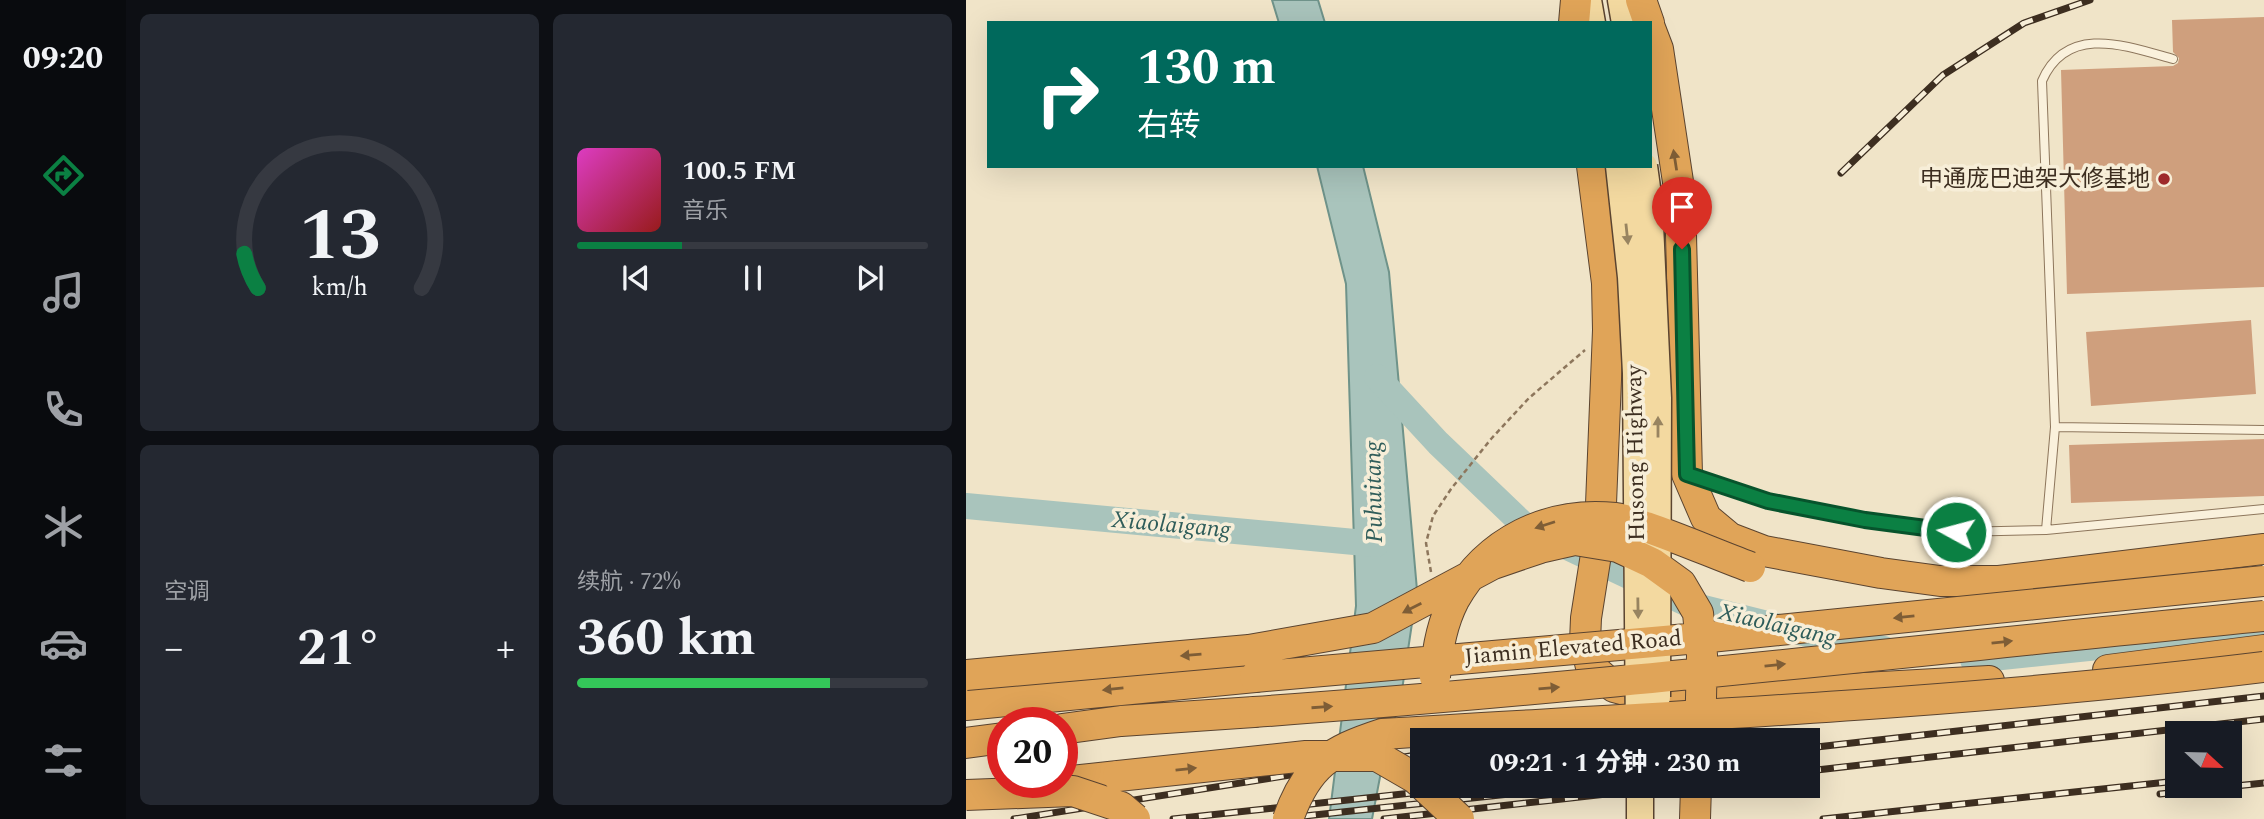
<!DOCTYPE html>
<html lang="zh">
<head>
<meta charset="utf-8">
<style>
  body { margin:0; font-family:Spectral,"Noto Sans SC",serif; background:#242831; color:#f1f3f6; height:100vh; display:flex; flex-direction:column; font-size:26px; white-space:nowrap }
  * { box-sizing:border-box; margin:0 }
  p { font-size:23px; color:#9ea1a6 }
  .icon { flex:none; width:38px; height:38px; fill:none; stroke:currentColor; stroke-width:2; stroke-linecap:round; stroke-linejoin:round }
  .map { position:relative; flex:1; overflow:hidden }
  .side { display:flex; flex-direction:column; gap:14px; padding:14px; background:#0d0f14; width:840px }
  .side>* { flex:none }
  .guide { position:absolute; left:21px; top:21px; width:665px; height:147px; border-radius:0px; box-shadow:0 7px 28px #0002; background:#00695c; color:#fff; overflow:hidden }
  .needle { width:46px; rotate:112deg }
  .fabs { position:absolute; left:1199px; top:721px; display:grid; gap:14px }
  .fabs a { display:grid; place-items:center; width:77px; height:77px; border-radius:0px; background:#171b24; box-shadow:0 7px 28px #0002; font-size:35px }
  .speed { position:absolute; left:21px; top:707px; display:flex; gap:14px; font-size:35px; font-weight:700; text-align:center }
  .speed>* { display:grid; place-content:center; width:91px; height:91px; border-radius:50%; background:#171b24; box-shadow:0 7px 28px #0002; line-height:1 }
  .speed .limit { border:10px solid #d22; background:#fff; color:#111 }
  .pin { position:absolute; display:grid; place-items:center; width:60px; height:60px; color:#fff; margin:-72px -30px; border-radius:50% 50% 50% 0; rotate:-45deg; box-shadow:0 0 7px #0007 }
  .pin .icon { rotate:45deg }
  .me { position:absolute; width:77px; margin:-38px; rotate:277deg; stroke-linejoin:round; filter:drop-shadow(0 0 5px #0008) }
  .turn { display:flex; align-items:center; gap:24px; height:147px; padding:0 35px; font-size:32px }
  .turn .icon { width:91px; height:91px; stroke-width:2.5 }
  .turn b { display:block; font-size:49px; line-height:60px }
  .big { font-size:52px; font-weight:700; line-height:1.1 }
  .side .widget { flex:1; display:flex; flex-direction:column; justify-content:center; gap:10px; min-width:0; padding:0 24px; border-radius:10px; background:#242831 }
  .side .dial { align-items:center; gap:0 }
  .dial svg { height:182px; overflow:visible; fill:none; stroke:#363941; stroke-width:7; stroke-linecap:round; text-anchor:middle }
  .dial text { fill:#f1f3f6; stroke:none }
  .song { display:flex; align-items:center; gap:21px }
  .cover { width:84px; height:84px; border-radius:10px; background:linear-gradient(135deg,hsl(310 70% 55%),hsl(0 70% 35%)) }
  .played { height:7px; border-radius:4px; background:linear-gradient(90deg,#0b8043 30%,#363941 30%) }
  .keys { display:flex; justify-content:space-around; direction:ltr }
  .heat { display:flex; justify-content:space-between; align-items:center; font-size:38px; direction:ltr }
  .charge { height:10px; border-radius:5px; background:linear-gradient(90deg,#34c759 72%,#363941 0) }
  .side .tiles { flex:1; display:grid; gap:14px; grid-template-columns:repeat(2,1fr) }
  .trip { position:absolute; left:444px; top:728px; width:410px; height:70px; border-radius:0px; background:#171b24; box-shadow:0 7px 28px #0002; font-weight:700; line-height:70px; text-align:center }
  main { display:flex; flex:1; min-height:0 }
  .dock { display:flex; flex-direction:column; width:126px; justify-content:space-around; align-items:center; background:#090b0e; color:#9ea1a6 }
  .dock .icon { width:49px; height:49px }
  .dock .current { color:#0b8043 }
  .dock b { font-size:32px; color:#f1f3f6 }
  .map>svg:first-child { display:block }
</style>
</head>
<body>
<main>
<nav class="dock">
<b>09:20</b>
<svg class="icon current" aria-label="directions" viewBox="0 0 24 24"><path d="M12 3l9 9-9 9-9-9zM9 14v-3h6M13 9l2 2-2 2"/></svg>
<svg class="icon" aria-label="music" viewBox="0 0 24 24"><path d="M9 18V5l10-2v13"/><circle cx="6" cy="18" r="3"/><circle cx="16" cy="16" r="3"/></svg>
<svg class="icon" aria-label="phone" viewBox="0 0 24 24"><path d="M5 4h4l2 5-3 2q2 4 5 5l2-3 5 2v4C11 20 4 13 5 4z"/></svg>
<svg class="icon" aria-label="climate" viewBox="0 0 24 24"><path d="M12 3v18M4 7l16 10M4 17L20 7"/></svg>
<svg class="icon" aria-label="car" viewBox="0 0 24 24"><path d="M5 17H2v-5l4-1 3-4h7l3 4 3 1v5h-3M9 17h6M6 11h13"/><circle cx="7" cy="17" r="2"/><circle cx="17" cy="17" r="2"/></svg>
<svg class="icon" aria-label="filters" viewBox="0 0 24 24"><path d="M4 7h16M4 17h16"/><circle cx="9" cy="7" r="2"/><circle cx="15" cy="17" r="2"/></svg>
</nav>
<section class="side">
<div class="tiles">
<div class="widget dial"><svg viewBox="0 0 100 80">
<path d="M14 69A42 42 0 1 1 86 69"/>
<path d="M14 69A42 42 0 0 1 8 54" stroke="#0b8043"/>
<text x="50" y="56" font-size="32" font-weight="700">13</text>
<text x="50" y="72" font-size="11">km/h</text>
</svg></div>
<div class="widget">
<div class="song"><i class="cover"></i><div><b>100.5 FM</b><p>音乐</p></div></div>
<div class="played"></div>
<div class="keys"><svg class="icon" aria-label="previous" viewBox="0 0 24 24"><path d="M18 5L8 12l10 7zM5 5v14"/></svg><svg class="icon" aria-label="pause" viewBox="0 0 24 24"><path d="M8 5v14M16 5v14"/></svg><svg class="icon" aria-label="next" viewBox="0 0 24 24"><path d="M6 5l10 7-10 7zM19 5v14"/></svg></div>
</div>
<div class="widget"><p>空调</p>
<div class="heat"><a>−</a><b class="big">21°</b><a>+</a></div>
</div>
<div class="widget"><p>续航 · 72%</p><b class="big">360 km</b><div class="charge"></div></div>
</div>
</section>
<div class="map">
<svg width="1298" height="819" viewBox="0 0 1298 819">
  <rect width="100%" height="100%" fill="#f0e4c8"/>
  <!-- water -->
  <path fill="#a9c4bc" stroke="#6f938a" stroke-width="2" d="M306,0H352L359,23H313Z
    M351,166H397L423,272L451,590L436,690L414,777L406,819H363L390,606L380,284Z"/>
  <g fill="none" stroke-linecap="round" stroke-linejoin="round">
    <!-- river -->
    <path stroke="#a9c4bc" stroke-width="26" d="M411,377L472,443L561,528L722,604L841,634L918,649
      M0,506L410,544
      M1007,660L1298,630"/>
  </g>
  <!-- building -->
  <path fill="#cf9f7d" d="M1298,17V287L1101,294L1095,70L1207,66L1212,63L1213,58L1207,52L1206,20Z
    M1285,320L1290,394L1125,406L1120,332Z
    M1298,439V496L1105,503L1103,445Z"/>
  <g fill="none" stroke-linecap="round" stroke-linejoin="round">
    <defs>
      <path id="lane" d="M1089,427L1298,430
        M730,477L802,501L899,520L990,532L1080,530L1298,509
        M1080,530L1089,427L1076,81C1101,23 1161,46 1207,59"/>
      <path id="primary" d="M622,0L626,23
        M655,0L659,23"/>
      <path id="highway" d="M675,0L683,23
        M608,23L610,0
        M684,28L692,49L714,195L721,474L740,518L764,538L798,551L915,573L974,581H1033L1298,549
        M626,166L641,283L642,330L634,529L620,618L619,642L625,667L648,687L682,696L721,698L1023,681
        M1142,670L1298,650
        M0,705L289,677
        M96,729L155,721L288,712
        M0,743L37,738
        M96,782L152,776
        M729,819L730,786"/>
    </defs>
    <!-- lane casing -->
    <use href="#lane" stroke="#8d765c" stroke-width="10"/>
    <!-- primary casing -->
    <use href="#primary" stroke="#5b4430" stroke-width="29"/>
    <!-- highway casing -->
    <use href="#highway" stroke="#5b4430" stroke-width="32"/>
    <!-- path -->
    <path stroke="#8d765c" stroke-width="2.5" stroke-dasharray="5 3.5" stroke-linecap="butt" d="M465,572L460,543L467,516L485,489L525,439L563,398L619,350"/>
    <!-- lane -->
    <use href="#lane" stroke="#faf1dc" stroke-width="8"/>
    <!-- primary -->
    <use href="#primary" stroke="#f3d9a0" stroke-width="26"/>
    <!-- highway -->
    <use href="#highway" stroke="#e0a458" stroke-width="30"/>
    <defs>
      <path id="rail" d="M875,173L977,75L1058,23L1124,0
        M551,740L621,732L1298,679
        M842,748L1298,696
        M842,771L1298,719
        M1194,794L1298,783
        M48,819L457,754
        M207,819L510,786
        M311,819L617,786
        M418,819L712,786
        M857,819L1211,781"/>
    </defs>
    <!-- rail casing -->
    <use href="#rail" stroke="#3d2e20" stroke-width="7"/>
    <!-- rail -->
    <use href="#rail" stroke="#f7eed8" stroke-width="4.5" stroke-dasharray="13" stroke-linecap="butt"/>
    <defs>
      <path id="primary-bridge" d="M653,166L665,277L670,373L673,740
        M678,166L683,202L692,398L691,697
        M674,786V819"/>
      <path id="highway-bridge" d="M0,675L283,650L407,628L527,564L574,548L609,540L652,547L686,563L715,584L732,613L736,655L734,740
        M289,677L744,637L1298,581
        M469,677C471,651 476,623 488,600C521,541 582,511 649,518C659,519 670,524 680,527C715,539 749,554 784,567
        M288,712C626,688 962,649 1298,616
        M152,776L340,756H411L449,778L457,785
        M458,786L493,819
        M0,795L107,791L155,807L169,819
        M322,819C341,765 364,751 416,734C710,716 1005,703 1298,667"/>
    </defs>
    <!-- primary-bridge casing -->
    <use href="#primary-bridge" stroke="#5b4430" stroke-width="29" stroke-linecap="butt"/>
    <!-- highway-bridge casing -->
    <use href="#highway-bridge" stroke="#5b4430" stroke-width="32" stroke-linecap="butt"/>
    <!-- primary-bridge -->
    <use href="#primary-bridge" stroke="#f3d9a0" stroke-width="26"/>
    <!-- highway-bridge -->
    <use href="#highway-bridge" stroke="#e0a458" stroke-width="30"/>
  </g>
  <!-- one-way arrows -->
  <defs><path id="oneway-solid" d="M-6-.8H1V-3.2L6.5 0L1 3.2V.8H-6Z" transform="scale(1.75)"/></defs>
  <g fill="#7e5d36">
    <use href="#oneway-solid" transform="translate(709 160) rotate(-99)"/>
    <use href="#oneway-solid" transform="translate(579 525) rotate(162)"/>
    <use href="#oneway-solid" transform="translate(446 608) rotate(153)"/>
    <use href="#oneway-solid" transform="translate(938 617) rotate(174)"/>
    <use href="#oneway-solid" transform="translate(1036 642) rotate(-6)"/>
    <use href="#oneway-solid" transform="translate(225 655) rotate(175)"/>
    <use href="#oneway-solid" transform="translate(809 665) rotate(-6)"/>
    <use href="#oneway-solid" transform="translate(583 688) rotate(-5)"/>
    <use href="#oneway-solid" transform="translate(147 689) rotate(174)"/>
    <use href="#oneway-solid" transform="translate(356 707) rotate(-4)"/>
    <use href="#oneway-solid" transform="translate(220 769) rotate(-6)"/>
  </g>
  <g fill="#988460">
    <use href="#oneway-solid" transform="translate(661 234) rotate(84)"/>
    <use href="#oneway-solid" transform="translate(692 427) rotate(-90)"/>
    <use href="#oneway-solid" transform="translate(672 608) rotate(89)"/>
  </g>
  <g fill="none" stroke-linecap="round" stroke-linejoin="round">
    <defs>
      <path id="route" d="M716,249L721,474L802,501L899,520L990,532"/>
    </defs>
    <!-- route casing -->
    <use href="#route" stroke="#07532c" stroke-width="18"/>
    <!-- route -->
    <use href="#route" stroke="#0b8043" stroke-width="12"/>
  </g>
  <!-- markers -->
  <circle fill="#9e2a2b" stroke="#f7eed8" stroke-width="2.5" cx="1198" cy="179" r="7"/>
  <g text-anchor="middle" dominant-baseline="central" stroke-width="7" stroke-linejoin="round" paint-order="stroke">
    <!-- poi labels -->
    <g font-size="23" fill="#3d2e20" stroke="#f7eed8" text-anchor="end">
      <text x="1184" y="179">申通庞巴迪架大修基地</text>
    </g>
    <!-- street labels -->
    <g font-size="23" fill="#3d2e20" stroke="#f7eed8">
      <text transform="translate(670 453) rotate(-91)">Husong Highway</text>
      <text transform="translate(607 648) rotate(-5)">Jiamin Elevated Road</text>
    </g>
    <!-- water labels -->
    <g font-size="24" font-style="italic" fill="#2f5d5a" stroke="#f7eed8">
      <text transform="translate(408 492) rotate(-91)">Puhuitang</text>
      <text transform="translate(205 525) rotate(5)">Xiaolaigang</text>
      <text transform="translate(811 625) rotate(13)">Xiaolaigang</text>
    </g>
  </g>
</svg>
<div class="fabs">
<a><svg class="needle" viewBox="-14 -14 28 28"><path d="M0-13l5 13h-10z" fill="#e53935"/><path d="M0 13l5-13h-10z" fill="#9ea1a6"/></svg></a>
</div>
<div class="speed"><div class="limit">20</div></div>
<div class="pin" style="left:716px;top:249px;background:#d93025"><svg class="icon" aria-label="arrive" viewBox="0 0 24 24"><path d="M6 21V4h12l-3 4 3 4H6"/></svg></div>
<svg class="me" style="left:990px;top:532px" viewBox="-20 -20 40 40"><circle r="17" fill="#0b8043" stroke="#fff" stroke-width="3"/><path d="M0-11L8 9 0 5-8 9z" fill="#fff"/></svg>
<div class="trip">09:21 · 1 分钟 · 230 m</div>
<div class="guide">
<div class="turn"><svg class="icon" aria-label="right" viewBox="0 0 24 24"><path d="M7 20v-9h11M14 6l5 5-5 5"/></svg><div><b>130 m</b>右转</div></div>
</div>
</div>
</main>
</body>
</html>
